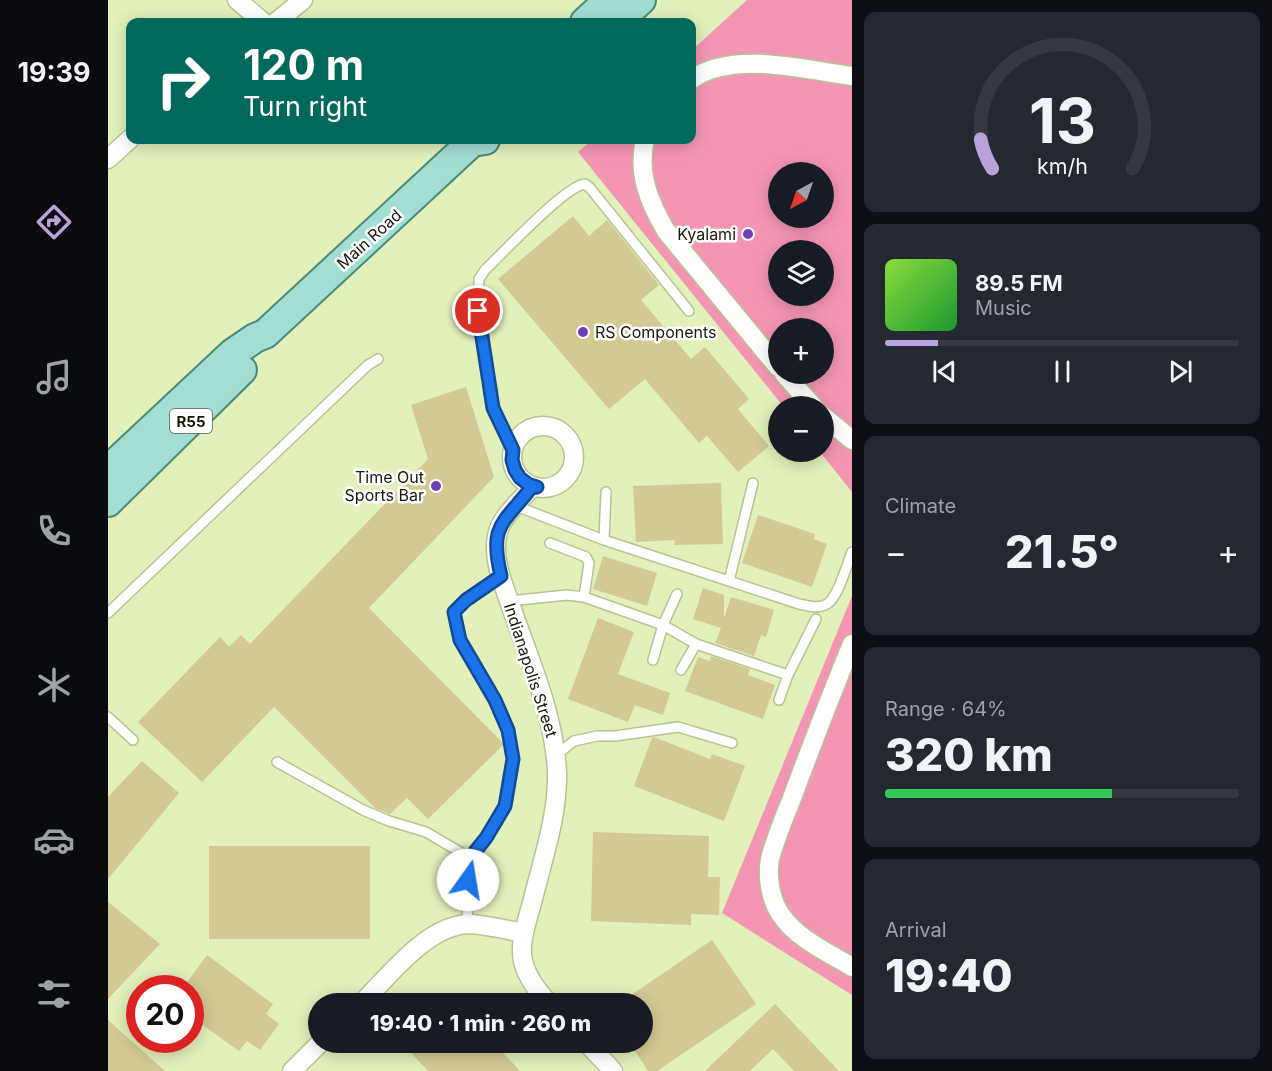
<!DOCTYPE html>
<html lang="en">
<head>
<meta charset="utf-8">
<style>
  body { margin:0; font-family:Inter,sans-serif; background:#242831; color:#f1f3f6; height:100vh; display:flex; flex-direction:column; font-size:22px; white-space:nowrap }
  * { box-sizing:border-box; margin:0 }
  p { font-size:20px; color:#9ea1a6 }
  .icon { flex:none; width:33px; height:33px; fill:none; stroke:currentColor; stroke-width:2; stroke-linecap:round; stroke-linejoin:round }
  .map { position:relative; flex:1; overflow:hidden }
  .panel { display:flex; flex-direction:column; gap:12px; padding:12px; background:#0d0f14; width:420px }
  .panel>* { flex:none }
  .banner { position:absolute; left:18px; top:18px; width:570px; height:126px; border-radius:12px; box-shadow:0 3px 15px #0003; background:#00695c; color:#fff; overflow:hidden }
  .needle { width:39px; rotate:220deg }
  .tools { position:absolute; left:660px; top:162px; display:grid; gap:12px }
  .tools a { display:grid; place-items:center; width:66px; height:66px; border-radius:50%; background:#171b24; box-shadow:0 3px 15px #0003; font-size:30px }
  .speed { position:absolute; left:18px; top:975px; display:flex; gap:12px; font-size:30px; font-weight:700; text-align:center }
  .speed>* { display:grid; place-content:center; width:78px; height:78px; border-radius:50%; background:#171b24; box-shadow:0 3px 15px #0003; line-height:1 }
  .speed .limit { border:9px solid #d22; background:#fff; color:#111 }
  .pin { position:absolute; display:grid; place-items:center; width:51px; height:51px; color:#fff; margin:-26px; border:3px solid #fff; border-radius:50%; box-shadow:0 2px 6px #0007 }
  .me { position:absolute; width:66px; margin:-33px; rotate:13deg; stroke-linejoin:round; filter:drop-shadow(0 0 4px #0008) }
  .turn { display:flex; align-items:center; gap:21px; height:126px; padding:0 18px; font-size:27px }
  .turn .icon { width:78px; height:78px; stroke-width:2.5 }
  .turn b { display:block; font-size:42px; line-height:51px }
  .big { font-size:45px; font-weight:800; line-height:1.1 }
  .panel .tile { flex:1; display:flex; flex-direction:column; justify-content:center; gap:9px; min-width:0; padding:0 21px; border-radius:12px; background:#242831 }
  .panel .dial { align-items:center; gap:0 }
  .dial svg { height:156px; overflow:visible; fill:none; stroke:#363941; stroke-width:7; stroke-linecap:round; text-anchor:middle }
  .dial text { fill:#f1f3f6; stroke:none }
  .song { display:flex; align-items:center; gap:18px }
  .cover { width:72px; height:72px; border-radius:9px; background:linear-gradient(135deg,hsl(90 70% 55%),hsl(130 70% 35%)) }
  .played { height:6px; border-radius:3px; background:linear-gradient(90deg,#b8a2d9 15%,#363941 15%) }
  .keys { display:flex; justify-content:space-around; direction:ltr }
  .heat { display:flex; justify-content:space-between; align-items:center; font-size:33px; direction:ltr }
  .charge { height:9px; border-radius:4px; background:linear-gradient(90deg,#34c759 64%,#363941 0) }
  .trip { position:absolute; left:200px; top:993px; width:345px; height:60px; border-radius:30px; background:#171b24; box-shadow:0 3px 15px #0003; font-weight:800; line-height:60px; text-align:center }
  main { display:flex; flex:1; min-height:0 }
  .tab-bar { display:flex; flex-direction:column; width:108px; justify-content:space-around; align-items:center; background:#090b0e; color:#9ea1a6 }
  .tab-bar .icon { width:42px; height:42px }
  .tab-bar .active { color:#b8a2d9 }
  .tab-bar b { font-size:27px; color:#f1f3f6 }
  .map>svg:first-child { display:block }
</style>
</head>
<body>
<main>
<nav class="tab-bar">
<b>19:39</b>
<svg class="icon active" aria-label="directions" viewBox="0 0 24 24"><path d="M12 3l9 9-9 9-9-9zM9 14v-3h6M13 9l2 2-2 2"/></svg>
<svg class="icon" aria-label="music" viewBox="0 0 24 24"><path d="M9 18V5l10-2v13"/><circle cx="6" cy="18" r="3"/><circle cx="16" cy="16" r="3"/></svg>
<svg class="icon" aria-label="phone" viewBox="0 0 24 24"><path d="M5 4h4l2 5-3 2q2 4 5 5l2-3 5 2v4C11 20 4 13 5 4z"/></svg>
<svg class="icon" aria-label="climate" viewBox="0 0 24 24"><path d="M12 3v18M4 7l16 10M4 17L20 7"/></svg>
<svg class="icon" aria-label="car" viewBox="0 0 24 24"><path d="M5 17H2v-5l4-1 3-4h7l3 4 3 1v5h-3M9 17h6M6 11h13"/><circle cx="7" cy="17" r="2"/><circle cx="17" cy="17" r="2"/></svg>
<svg class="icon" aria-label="filters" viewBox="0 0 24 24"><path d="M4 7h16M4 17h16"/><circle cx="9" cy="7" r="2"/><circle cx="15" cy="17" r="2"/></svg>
</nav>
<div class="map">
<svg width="744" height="1071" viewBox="0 0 744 1071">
  <rect width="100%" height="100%" fill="#e2f0ba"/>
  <!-- green -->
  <path fill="#f395b3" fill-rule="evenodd" d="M639,0H744V492L712,452H716V406H675L470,152L484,140H584V50ZM670,172H716V218H670ZM670,250H716V296H670ZM670,328H716V374H670Z
    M744,596V995L614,913Z"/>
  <!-- building -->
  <path fill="#d2c993" d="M465,216L481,236L499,220L551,285L533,300L583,359L597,347L641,399L630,409L661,446L630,472L599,436L591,443L537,379L501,409L390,279Z
    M358,387L386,477L261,608L396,744L320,819L299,798L282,814L267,808L166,707L94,782L30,722L112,637L121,647L133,635L142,644L320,459L303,405Z
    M613,483L615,544L566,545L567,540L528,542L525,486Z
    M650,515L707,534L706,539L719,544L704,587L634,563Z
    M495,556L549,573L539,606L485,589Z
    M595,588L616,595V618L623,597L666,610L658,637L653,635L646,656L607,643L613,628L585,619Z
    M490,618L526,632L510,674L562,693L555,715L527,705L520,722L460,699Z
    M603,656L642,669L640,675L667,685L655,719L577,691L590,657L602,661Z
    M546,737L602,759L604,754L637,766L616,821L526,786L544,738Z
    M34,761L71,793L0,879V797Z
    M485,832L601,836L600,877H612L611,915L583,914V925L483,921Z
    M101,846H262V939H101Z
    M0,902L52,944L0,999Z
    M604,940L648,1004L549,1071H540L521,1042H534V1004H510Z
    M99,955L165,1004L158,1014L171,1024L152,1050L139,1041L131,1051L82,1016V988H75Z
    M667,1004L731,1071H686L665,1049L642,1071H597Z
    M0,1020L57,1071H0Z
    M293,1042H385L412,1071H320Z"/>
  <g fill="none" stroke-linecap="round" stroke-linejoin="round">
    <defs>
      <path id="service" d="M405,450L385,409L370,311L371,279L377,270C394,254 458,185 477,184L482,188L581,311
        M408,506L496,540L691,604C700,606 711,609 719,604C730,598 739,564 744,552
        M496,540L498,492
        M442,543L478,557L481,563L476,597
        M621,581L645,483
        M401,601L459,595L476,597L555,625L588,644L680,675L708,619
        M0,613L260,365L270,359
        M545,660L555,625L569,594
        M573,670L588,644
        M671,700L680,675
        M0,717L25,740
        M448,755L466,741L489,736H507L570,727L624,743
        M169,762L255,810L281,821L318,832L362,858
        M359,924L361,859L378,838L397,806L405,759L400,730L387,700L352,640L346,612L358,600L393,576"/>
      <path id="minor" d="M129,0L155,22
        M168,22L195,0
        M584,79C626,50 697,70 744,76
        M537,140C529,173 541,202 558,231L670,367
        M0,159L22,139
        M676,374L705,406
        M716,417L744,440
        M404 457a31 31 0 1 1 62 0a31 31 0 1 1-62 0Z
        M429,487L423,488C411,503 392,517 389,536C384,562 398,591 406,615C424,666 447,719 449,773C450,817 434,861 424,903C419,921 411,943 415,961C419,978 430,991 441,1004
        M744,644C723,695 703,747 684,798C676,818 667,839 662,859C659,876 662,897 671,912C687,938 719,952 744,967
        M253,1004C281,976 320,924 362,924C380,925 398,930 416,933
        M478,1042L505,1071
        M184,1071L213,1042"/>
      <path id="primary" d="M477,22L501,0
        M509,22L533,0
        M0,470L125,353L147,338L157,334L364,142L377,140
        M0,502L134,370"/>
    </defs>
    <!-- service casing -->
    <use href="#service" stroke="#b7c491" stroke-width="12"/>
    <!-- minor casing -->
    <use href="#minor" stroke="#b7c491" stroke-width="21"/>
    <!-- primary casing -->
    <use href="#primary" stroke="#4a8b78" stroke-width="32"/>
    <!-- service -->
    <use href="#service" stroke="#fff" stroke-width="9"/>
    <!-- minor -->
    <use href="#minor" stroke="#fff" stroke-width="18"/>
    <!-- primary -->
    <use href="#primary" stroke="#a3ded3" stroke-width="28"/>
  </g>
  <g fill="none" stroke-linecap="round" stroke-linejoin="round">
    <defs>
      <path id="route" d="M360,880L361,859L378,838L397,806L405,759L400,730L387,700L352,640L346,612L358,600L393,576C381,525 394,525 423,488L429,487L420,484L412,478L407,470L404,460L405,450L385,408L370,311"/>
    </defs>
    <!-- route casing -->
    <use href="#route" stroke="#114b97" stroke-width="15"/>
    <!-- route -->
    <use href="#route" stroke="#1a73e8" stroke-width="10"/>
  </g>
  <!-- markers -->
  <g fill="#723eb5" stroke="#fff" stroke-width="2">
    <circle cx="640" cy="234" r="6"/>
    <circle cx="475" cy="332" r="6"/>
    <circle cx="328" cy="486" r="6"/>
  </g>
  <g text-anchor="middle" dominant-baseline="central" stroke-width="5" stroke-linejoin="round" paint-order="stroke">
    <!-- shield labels -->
    <rect fill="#fff" stroke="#5c5f51" stroke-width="1.5" x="62" y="409" width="42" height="24" rx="4.5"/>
    <g font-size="15" font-weight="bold" fill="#161a07">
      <text x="83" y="421">R55</text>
    </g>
    <!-- poi labels -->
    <g font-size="16" fill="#161a07" stroke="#fff" text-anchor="end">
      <text x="628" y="234">Kyalami</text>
      <text x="487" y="332" text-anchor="start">RS Components</text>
      <text x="316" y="477">Time Out<tspan x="316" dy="18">Sports Bar</tspan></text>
    </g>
    <!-- street labels -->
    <g font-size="16" fill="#161a07" stroke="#fff">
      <text transform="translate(261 239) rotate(-42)">Main Road</text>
      <text transform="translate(423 670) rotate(72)">Indianapolis Street</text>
    </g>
  </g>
</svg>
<div class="tools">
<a><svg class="needle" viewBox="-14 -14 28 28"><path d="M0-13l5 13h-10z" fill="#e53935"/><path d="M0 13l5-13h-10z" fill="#9ea1a6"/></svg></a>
<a><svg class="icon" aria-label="layers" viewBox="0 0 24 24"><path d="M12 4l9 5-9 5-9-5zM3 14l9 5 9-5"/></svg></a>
<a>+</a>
<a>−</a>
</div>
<div class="speed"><div class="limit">20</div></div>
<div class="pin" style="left:370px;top:311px;background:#d93025"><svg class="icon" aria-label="arrive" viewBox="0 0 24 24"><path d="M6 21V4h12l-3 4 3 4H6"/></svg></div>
<svg class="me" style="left:360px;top:880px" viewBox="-20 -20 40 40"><circle r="19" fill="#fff"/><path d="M0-13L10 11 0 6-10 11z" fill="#1a73e8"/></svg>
<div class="trip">19:40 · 1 min · 260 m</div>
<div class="banner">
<div class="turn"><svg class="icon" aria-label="right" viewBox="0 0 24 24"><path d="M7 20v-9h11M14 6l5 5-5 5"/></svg><div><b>120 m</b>Turn right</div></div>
</div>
</div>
<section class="panel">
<div class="tile dial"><svg viewBox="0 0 100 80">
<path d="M14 69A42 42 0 1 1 86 69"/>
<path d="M14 69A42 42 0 0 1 8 54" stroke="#b8a2d9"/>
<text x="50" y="56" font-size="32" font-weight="700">13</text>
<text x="50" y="72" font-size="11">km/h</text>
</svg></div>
<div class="tile">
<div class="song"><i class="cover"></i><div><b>89.5 FM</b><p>Music</p></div></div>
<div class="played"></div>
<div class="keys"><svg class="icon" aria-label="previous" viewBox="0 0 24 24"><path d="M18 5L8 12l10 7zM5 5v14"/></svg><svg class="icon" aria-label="pause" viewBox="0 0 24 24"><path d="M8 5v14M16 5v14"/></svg><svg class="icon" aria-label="next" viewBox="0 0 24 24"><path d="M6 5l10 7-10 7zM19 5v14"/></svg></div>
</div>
<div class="tile"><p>Climate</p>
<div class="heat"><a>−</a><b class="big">21.5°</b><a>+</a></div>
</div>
<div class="tile"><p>Range · 64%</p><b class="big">320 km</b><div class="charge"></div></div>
<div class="tile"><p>Arrival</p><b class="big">19:40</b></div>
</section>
</main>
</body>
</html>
